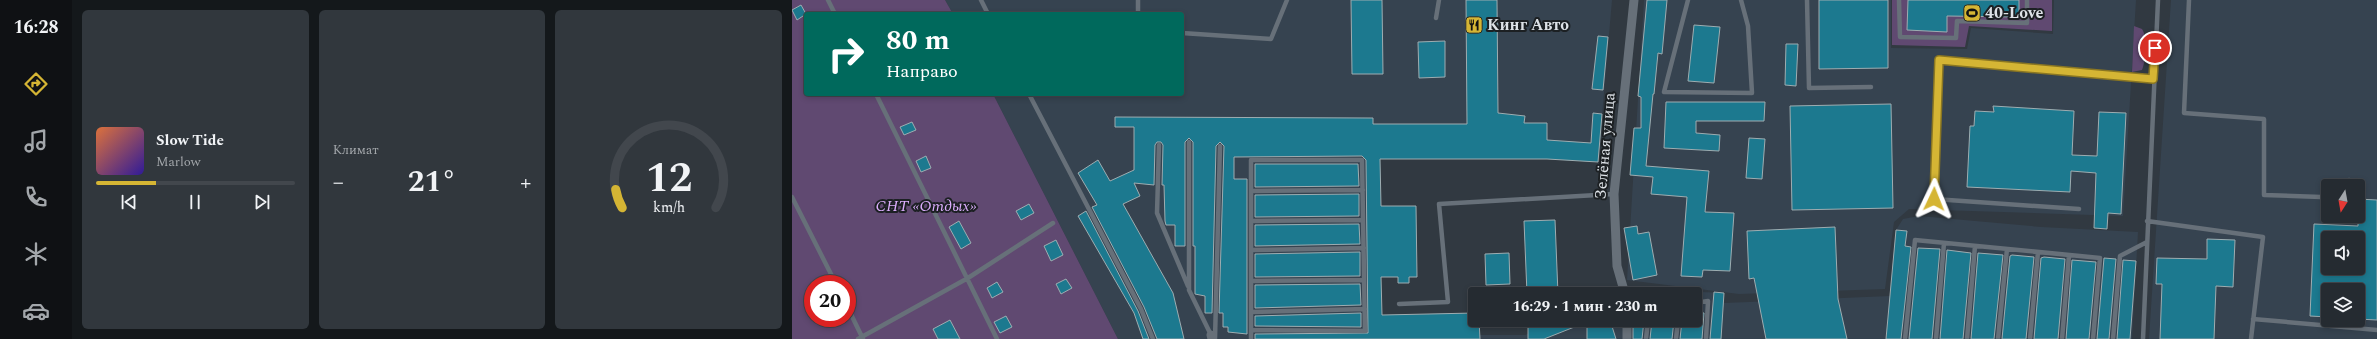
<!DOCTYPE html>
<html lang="ru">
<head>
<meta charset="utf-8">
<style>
  body { margin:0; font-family:Spectral,serif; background:#31373d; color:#f1f3f6; height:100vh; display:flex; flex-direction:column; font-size:15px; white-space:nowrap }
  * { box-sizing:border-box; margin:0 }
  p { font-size:13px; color:#a3a7ab }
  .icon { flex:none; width:22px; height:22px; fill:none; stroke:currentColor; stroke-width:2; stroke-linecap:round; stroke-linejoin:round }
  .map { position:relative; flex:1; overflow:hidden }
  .sheet { display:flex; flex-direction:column; gap:10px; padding:10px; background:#14181b; width:720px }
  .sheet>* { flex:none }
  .guide { position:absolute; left:12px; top:12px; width:380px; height:84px; border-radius:4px; box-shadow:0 2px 6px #0003,0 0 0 1px #42474d; background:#00695c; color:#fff; overflow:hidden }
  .needle { width:26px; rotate:191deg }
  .fabs { position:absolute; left:1529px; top:179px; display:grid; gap:8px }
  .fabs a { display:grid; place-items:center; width:44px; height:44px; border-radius:4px; background:#252b31; box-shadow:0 2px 6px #0003,0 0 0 1px #42474d; font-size:20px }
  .speed { position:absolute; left:12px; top:275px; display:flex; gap:8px; font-size:20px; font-weight:700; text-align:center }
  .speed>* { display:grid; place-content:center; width:52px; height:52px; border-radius:50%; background:#252b31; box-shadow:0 2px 6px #0003,0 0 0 1px #42474d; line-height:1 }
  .speed .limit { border:6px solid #d22; background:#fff; color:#111 }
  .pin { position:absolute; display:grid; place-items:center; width:34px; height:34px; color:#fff; margin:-17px; border:2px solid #fff; border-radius:50%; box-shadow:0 1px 4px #0007 }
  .me { position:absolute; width:44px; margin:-22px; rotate:2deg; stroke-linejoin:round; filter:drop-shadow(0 0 3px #0008) }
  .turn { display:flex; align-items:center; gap:14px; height:84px; padding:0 16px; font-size:18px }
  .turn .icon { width:52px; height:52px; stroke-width:2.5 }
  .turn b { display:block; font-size:28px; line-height:34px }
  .big { font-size:30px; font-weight:700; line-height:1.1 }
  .sheet .card { flex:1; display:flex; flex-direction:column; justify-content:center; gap:6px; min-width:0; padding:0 14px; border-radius:6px; background:#31373d }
  .sheet .dial { align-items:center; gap:0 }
  .dial svg { height:104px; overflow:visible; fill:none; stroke:#42474d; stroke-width:7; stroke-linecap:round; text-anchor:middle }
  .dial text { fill:#f1f3f6; stroke:none }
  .song { display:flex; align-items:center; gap:12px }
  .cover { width:48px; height:48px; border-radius:6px; background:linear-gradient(135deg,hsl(20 70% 55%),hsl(250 70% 35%)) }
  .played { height:4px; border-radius:2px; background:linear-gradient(90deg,#d5b534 30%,#42474d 30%) }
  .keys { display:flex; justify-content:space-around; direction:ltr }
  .heat { display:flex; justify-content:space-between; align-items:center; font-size:22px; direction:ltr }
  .sheet .tiles { flex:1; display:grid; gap:10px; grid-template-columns:repeat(3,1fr) }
  .trip { position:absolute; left:676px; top:287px; width:234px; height:40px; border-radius:4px; background:#252b31; box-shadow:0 2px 6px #0003,0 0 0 1px #42474d; font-weight:700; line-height:40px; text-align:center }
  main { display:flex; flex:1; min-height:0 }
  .menu { display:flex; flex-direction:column; width:72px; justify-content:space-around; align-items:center; background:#0f1114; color:#a3a7ab }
  .menu .icon { width:28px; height:28px }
  .menu .selected { color:#d5b534 }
  .menu b { font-size:18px; color:#f1f3f6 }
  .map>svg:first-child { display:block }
</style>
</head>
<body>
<main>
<nav class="menu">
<b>16:28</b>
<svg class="icon selected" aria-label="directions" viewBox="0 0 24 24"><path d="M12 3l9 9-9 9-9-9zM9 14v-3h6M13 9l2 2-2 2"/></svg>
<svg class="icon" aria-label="music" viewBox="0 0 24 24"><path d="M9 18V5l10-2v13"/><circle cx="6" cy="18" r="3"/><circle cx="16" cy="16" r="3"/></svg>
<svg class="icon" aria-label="phone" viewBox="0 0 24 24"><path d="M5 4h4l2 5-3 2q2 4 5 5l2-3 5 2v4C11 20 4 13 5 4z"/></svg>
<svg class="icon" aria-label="climate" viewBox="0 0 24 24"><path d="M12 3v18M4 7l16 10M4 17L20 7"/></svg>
<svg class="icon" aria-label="car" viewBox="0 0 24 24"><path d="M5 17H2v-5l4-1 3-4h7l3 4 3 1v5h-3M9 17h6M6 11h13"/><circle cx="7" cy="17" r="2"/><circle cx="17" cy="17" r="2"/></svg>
</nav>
<section class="sheet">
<div class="tiles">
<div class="card">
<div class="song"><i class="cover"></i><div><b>Slow Tide</b><p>Marlow</p></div></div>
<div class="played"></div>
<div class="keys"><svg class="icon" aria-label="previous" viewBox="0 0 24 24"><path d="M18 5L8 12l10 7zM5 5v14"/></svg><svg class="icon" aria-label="pause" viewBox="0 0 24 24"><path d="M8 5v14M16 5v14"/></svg><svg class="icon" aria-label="next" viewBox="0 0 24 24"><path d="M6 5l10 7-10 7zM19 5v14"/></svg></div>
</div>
<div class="card"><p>Климат</p>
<div class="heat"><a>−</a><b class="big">21°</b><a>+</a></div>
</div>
<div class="card dial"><svg viewBox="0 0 100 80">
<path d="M14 69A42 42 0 1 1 86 69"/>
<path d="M14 69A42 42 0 0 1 9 55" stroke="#d5b534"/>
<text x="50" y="56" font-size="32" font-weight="700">12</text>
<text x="50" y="72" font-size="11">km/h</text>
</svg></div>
</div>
</section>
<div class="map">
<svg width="1585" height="339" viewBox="0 0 1585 339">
  <rect width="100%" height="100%" fill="#313941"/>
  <!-- built -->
  <path fill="#364350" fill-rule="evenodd" d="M153,0H820L806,162L755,159H588L579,335H733L769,320H903V294H829L841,289L932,293V303L1098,296L1104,230L1111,219L1127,216L1249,227L1346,232L1340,339H326L201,94H390V14H161Z
    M852,0H1099V48L1175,49L1179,28L1261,34L1262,0H1344L1331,216L1117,209L1102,222L1093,289L947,294L835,280Z
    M1379,0H1585V339H1357ZM1536,186H1566V216H1536ZM1536,238H1566V268H1536ZM1536,290H1566V320H1536Z"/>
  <!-- green -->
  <path fill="#604971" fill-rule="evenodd" d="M0,0H153L161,14H14V94H201L326,339H0ZM21,284H55V318H21Z
    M1100,0H1260V31L1177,26L1173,47L1100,45Z
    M1342,26L1350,29C1356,38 1354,60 1350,70L1340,72Z"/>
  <!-- building -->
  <path fill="#1c798f" stroke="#9eadb1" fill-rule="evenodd" d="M559,0H590L591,74H560Z
    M674,0H705L706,113L733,116L732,123H755V140L799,143L801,113L810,114L806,162L755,159H588L589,206H624L625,277H617V283H606V277H589L590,315L683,313V320H687L688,339H463V334L576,333L574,160L570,156L442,157V179H455V334L436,332V327H431V313H427L432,146L428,142L424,146L420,313H413V296L403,294V246H401V142L397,138L393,142V246H383V225H374L373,221L372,185H370L371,145L369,142H365L363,145L362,185L342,183L348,196L331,204L381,293L392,339H365L352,307L300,207L305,205L286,173L306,160L318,181L342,170V127H323V117L581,118V124H675Z
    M855,0H875L870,54L866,53L862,94H861L854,166L917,171L913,212L942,213L938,271L911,270L910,277L889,276L895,197L859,194L861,177L838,175L842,128H849V97L846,96Z
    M1027,0H1096V68L1027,69Z
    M1116,0H1227V17L1155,16V32L1115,30Z
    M9,5L14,14L5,20L0,10Z
    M902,25L928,27L922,83L896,81Z
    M806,36L816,37L811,90L800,89Z
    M653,41V77L627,78L626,42Z
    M994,44H1006L1004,86L993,85Z
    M874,102H973L972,121H904V133L928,135L927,151L872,148Z
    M1099,104L1101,208L1000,210L998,106Z
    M1201,106L1282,111L1280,155L1305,156L1307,112L1334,113L1329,214L1316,213L1315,229L1302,228L1304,173L1279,171L1278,192L1175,187L1178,126H1182L1183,111L1202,112Z
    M120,122L124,130L112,135L108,127Z
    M957,138L973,139L970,179L954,178Z
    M134,156L139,168L129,172L124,161Z
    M463,164H566L567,186L463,187Z
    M567,194V216L463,217V195Z
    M1566,199L1585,200V320L1566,319V290H1536V317L1518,316L1522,224L1566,226ZM1536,238H1566V268H1536Z
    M237,204L242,213L229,220L224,211Z
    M294,211L346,311L357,339H351L342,313L286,216Z
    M763,220L766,294H735L732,221Z
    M167,221L179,243L169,249L157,227Z
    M567,224L568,244L463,246V225Z
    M845,226L846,234L857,232L865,275L841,280L832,228Z
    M1043,227L1046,299L1055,339H974L962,278L957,279L955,231Z
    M1104,230L1115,231L1113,246L1119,247L1109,339H1094Z
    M1415,239L1443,240L1441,287L1424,286L1422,339H1368L1370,284H1364L1365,258L1415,259Z
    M264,240L271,255L259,261L252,246Z
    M1126,248L1148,249L1140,339H1117Z
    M1155,250L1179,253L1171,339H1148Z
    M568,252V276L463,277V254Z
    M717,253L718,284L694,285L693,254Z
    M1186,253L1211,255L1202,339H1179Z
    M1220,255L1242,257L1234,339H1210L1218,256Z
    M1252,257L1273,259L1266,339H1242L1249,258Z
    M1312,258L1324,259L1317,339H1305Z
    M1280,260L1304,262L1297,339H1274Z
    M1331,260L1344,261L1338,339H1325Z
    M274,279L280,288L269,294L264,284Z
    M205,282L211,292L200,298L195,288Z
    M568,284L569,305L463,308V285Z
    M922,292L932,293L929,339H918Z
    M903,312L912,313L910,339H888L890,320H903Z
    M569,313V327L463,326V316Z
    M214,316L220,327L208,333L202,322Z
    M158,320L168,339H146L141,329Z
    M736,320H818L824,339H795V322L752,339H736Z
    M841,320H852L850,339H841Z
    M860,320H882L880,339H858Z"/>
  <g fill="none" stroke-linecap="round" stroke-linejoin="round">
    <!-- service -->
    <path stroke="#677079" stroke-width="4.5" d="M36,0L43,14
      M189,0L196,14
      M346,0V14
      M896,0L872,92L960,93L956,26L949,0
      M1015,0L1017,88L1079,87
      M1107,0L1108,37L1164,38L1165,21L1235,23V0
      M1397,0L1392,113L1472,119V195L1529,197L1536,193
      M644,18L647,0
      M390,33L479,39L495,0
      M84,94L205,339
      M237,94L349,309L361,339
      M397,142V290L419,335
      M367,145L365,213L396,286
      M1547,186L1557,180
      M459,191L571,190
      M0,197L44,284
      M1287,209L1142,199L1147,60L1361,79
      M459,221L571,220
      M1355,221L1471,237L1459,339
      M459,250L572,248
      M459,281L572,280
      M903,303L916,301L914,339
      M607,304L656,302L647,204L822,194
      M55,306L71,339
      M459,312L573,309
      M1461,319L1585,330
      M66,339L176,278L261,223
      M423,339L428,146
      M459,339V160H570L573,331L459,330
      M854,339L856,320
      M884,339L886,320
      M1113,339L1123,240L1308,258L1301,339
      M1144,339L1152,243
      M1175,339L1183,246
      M1206,339L1215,249
      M1238,339L1246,252
      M1270,339L1277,255
      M1321,339L1328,256L1355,242
      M1351,339L1366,0"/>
    <!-- minor -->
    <path stroke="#677079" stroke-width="9" d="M833,294L825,266L822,194L842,0
      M419,335L420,339
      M835,339V320"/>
  </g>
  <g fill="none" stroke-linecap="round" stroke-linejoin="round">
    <defs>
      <path id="route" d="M1142,199L1147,60L1361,79L1363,48"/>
    </defs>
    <!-- route casing -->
    <use href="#route" stroke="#8a7622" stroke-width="10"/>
    <!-- route -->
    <use href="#route" stroke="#d5b534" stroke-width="7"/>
  </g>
  <!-- icons -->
  <defs>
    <symbol id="stadium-square" viewBox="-11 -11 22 22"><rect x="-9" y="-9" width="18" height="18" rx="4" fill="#d5b534" stroke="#1c2023"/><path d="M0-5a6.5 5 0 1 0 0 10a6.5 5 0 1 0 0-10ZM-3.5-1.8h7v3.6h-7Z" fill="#111"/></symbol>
    <symbol id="restaurant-square" viewBox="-11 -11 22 22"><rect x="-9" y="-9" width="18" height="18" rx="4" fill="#d5b534" stroke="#1c2023"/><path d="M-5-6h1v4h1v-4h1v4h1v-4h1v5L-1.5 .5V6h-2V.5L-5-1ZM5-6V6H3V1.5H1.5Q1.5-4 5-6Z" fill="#111"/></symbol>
  </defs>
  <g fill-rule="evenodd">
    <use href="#stadium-square" x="1170" y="3" width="20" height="20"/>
    <use href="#restaurant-square" x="672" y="15" width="20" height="20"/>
  </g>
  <g text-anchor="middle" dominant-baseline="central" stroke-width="4" stroke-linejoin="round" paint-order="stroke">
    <!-- poi labels -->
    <g font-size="16" font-weight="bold" fill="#dde2e7" stroke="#1c2023" text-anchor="start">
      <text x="1193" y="13">40-Love</text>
      <text x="695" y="25">Кинг Авто</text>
    </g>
    <!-- street labels -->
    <g font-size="16" fill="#dde2e7" stroke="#1c2023">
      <text transform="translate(813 146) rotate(-85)">Зелёная улица</text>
    </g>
    <!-- park labels -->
    <g font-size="16" font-style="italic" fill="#dcaefd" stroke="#1c2023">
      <text x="134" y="206">СНТ «Отдых»</text>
    </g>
  </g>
</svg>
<div class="fabs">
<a><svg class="needle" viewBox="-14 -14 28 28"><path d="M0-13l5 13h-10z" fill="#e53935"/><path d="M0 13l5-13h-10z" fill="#a3a7ab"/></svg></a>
<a><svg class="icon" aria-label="sound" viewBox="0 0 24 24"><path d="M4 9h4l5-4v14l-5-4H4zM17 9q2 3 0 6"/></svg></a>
<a><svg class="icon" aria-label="layers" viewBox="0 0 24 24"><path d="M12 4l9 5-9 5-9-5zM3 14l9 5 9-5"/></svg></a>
</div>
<div class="speed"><div class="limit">20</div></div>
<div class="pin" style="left:1363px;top:48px;background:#d93025"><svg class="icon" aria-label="arrive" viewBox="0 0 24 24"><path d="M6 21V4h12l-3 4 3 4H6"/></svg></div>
<svg class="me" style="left:1142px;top:199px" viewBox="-20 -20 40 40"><path d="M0-17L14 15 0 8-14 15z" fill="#d5b534" stroke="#fff" stroke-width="4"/></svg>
<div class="trip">16:29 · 1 мин · 230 m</div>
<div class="guide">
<div class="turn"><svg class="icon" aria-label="right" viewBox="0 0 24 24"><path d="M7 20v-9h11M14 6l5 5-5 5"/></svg><div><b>80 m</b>Направо</div></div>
</div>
</div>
</main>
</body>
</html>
